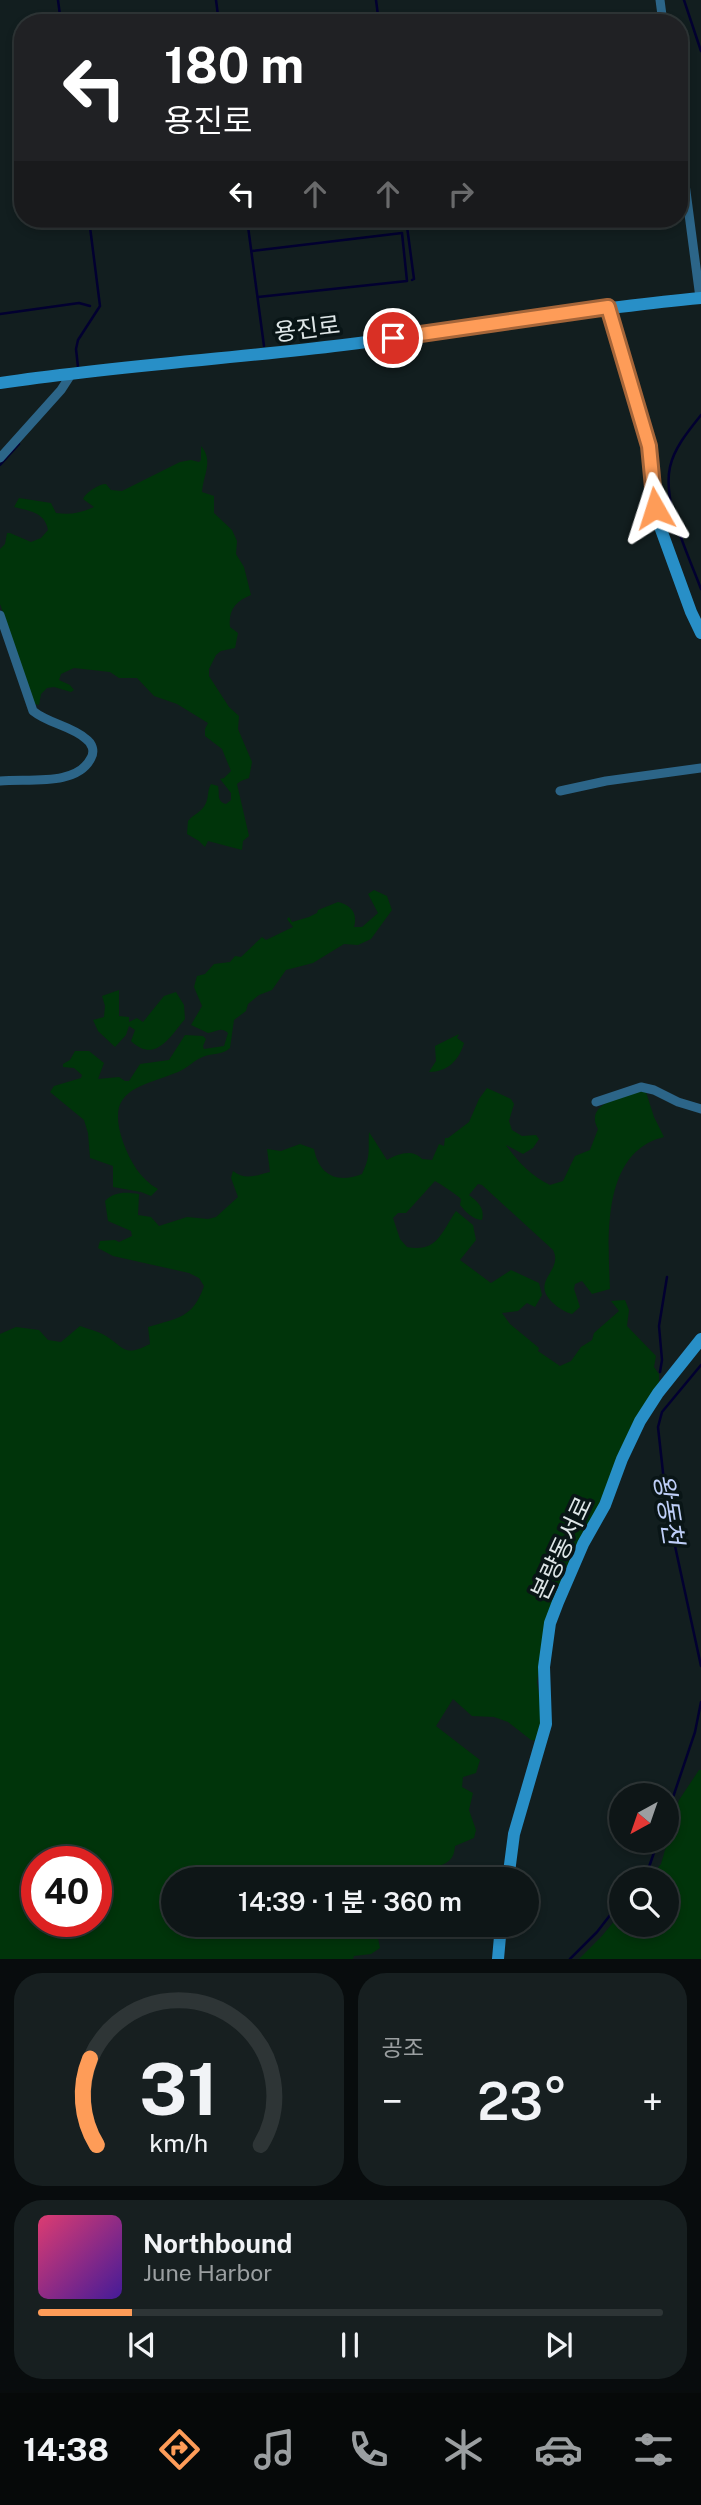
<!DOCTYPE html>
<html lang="ko">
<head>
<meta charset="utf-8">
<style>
  body { margin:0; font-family:"Public Sans","Noto Sans KR",sans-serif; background:#171f20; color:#f1f3f6; height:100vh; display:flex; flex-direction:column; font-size:26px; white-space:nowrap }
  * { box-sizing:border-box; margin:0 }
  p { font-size:23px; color:#9b9fa1 }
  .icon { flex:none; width:38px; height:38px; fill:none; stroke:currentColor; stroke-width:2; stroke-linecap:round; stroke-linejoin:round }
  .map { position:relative; height:1959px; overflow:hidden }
  .drawer { display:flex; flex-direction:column; gap:14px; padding:14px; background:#080c0d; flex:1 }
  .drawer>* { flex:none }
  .hud { position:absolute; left:14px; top:14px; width:674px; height:214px; border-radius:28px; box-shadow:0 4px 10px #0003,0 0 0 2px #2e3536; background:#202124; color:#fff; overflow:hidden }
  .needle { width:46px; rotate:220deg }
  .tools { position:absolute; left:609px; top:1783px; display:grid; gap:14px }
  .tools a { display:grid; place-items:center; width:70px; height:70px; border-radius:50%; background:#0e1617; box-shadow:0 4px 10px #0003,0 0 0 2px #2e3536; font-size:35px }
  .speed { position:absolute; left:21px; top:1846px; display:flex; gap:14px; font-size:35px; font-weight:700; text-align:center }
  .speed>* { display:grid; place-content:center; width:91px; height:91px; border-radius:50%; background:#0e1617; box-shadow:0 4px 10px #0003,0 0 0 2px #2e3536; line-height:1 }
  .speed .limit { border:10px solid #d22; background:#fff; color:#111 }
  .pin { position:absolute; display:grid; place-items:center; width:60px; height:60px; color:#fff; margin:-30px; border:4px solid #fff; border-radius:50%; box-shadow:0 2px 7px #0007 }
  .me { position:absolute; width:77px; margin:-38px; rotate:354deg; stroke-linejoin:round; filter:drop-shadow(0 0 5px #0008) }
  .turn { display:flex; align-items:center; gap:24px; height:147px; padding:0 35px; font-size:32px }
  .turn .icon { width:91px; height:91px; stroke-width:2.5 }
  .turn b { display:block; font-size:49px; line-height:60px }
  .lanes { display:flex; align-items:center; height:66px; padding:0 35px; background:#0003; justify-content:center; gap:35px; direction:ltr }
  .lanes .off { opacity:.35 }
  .big { font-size:52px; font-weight:600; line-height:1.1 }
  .drawer .widget { flex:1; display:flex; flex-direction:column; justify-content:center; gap:10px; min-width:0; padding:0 24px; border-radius:28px; background:#171f20 }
  .drawer .dial { align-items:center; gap:0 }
  .dial svg { height:182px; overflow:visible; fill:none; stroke:#2e3536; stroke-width:7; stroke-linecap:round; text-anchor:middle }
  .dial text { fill:#f1f3f6; stroke:none }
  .song { display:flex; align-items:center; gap:21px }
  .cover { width:84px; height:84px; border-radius:10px; background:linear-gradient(135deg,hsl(340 70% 55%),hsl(260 70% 35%)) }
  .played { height:7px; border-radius:4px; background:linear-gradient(90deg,#fe9c58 15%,#2e3536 15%) }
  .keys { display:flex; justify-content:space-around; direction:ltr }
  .heat { display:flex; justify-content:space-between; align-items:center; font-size:38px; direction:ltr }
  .drawer .tiles { flex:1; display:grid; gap:14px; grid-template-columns:1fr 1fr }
  .widget:last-child { grid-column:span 2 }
  .trip { position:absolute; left:161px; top:1867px; width:378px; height:70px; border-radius:35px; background:#0e1617; box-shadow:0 4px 10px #0003,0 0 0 2px #2e3536; font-weight:600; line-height:70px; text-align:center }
  .dock { display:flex; height:112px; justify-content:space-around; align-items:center; background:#060909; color:#9b9fa1 }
  .dock .icon { width:49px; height:49px }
  .dock .on { color:#fe9c58 }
  .dock b { font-size:32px; color:#f1f3f6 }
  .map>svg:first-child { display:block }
</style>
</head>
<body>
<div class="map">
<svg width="701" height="1959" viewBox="0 0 701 1959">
  <rect width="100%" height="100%" fill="#121e1f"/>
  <!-- green -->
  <path fill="#00340a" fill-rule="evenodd" d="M201,446C214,461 203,475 202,492L214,496V513L232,530L237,541L236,554L244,567L251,595C236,601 228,610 230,627L238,633L235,648L221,651L216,655L209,669V676L229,707L239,716L238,729L252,762L249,778L241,781L237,784L249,836L243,841L242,850L208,841L205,847L199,841L187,834L188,821C195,813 202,812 206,803C209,796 207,791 211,784L218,786C220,794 216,801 226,804L231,800V793L220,779L224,778L231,771L222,749L205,736V729L208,723L177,704L154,696L137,678H119L110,672L74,668L61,674L59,680L70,685L74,690L71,692L54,687L47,688L41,694L39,705L35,704L0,604V549L5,544L7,533H10L31,542L41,538L48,530C45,512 29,511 14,507L19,498L51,503L56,513C70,515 81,513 94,507L83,499C86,492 99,484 106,484L111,490L122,491L180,462L191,460L199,462L201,460Z
    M374,890L387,896L392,910L371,939L358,945L344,944L313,963L286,970L272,990L259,995L248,1004L246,1011L234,1020L230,1048C222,1055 215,1053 205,1056C195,1059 188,1068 178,1072C138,1088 105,1089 123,1142C130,1161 140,1179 158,1189L151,1196L141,1192L113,1187V1166L90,1158L88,1133L84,1120L50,1092L54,1086L81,1078L82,1075L74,1068L63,1067V1064L70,1060L75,1051H89L104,1063L98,1079L119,1077L125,1081H129L140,1064L169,1060L185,1035L203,1036L206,1039L203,1046L204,1049L224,1046L228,1033C221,1026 216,1032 208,1033L191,1025L202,1006L194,987L197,976L205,974L214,964L230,962L235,956L241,957L262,937L266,940L293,927L287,919L289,917L292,922L309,917L317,913L318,910L338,902C351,905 358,913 354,927H362L378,913L368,894Z
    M119,990V1016L129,1017V1022L137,1018L143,1022L164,996L176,992L184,1005L185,1019C170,1037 155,1064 131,1041L135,1030L129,1026L126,1035L115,1047L98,1031L93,1020L104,1017L105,1006L102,996Z
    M459,1034L457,1038L464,1043C459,1060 448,1072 429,1072L436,1061L435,1046Z
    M487,1088L511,1099L514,1104L509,1121L512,1130L522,1136L536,1135L539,1139L533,1148L523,1154L506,1145C518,1162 531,1176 550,1185L563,1181L575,1156L590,1150L598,1129C583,1103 626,1095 642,1090L646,1092L654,1117L664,1137C601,1152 608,1239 610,1289L592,1294L582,1281L575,1284L574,1289L580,1307L572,1314C565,1312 558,1308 552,1302C530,1280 564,1271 553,1250L482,1185L478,1184L469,1195C478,1202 485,1208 482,1220C473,1220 465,1211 460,1205L461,1199C456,1194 442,1185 435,1181L406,1213H398L393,1218L400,1239L407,1247C437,1253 441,1233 456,1211L473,1225L476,1240L460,1260L491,1283L511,1270L539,1283L542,1295L535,1307L527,1303L518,1311L502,1313L510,1324L539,1348L538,1351L560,1366L571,1361L581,1347L592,1340L594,1333L619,1311L611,1301L625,1300L629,1310L627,1326L656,1356L654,1367L659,1374V1383L607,1491L578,1541L553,1600L537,1682L541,1705L539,1741L531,1740L508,1722L494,1717L472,1716L453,1699L436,1726L480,1760L476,1773L463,1777L462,1787L473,1793L469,1810L476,1830L474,1838L455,1846C454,1860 448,1863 436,1867L432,1877L433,1879L173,1880V1925H392L377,1933L380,1948L371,1954L354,1956L353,1959H0V1334L16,1327L39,1330L48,1340L61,1342L80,1326C88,1329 98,1331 106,1336C126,1349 124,1357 150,1344L148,1327C178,1318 193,1318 204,1286L199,1278L189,1273L113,1256L98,1248L100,1241L115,1240L119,1242L132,1236L131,1231L108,1221L105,1201C115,1191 126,1192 139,1194L138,1215L151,1217L159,1226L187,1217L208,1219L216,1217L238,1197L231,1178L233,1171C245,1181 257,1175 270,1172L267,1149L281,1151L300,1144L314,1149C319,1175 337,1184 362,1174C371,1155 368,1152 369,1132L387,1160C399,1153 413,1149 422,1159L432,1160L439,1144L444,1146L445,1138H448L469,1122L479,1099ZM37,1862H96V1922H37Z
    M699,1770H701V1959H579L601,1937L621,1913V1925H667V1880L648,1879L661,1864L679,1800Z"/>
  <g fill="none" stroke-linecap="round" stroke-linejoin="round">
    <!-- stream -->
    <path stroke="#020030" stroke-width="2.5" d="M58,0L61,23
      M216,0L219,23
      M376,0L379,23
      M684,0L701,51
      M247,219L264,346
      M406,219L414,279L412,280
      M252,251L402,233L407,281L258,297
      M0,314L79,303L90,306
      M78,367L76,349L78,340L100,306L89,219
      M701,415C689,430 674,448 670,467C662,503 689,556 701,589
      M0,465L19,444
      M701,1365L662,1412L658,1427L667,1509L701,1666
      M660,1372L662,1360L659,1326L667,1277
      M667,1815L695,1732L701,1702
      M638,1880L649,1867L658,1841
      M570,1959L597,1932L621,1901"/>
    <!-- street -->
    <path stroke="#2c6588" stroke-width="9" d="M660,0L663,23
      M679,138L700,298
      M0,458L61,390L72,373
      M0,615L33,711C49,724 72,726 86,739C92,743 95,751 91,758C77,787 27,778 0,781
      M560,791L606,781L701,768
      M596,1102L641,1087L654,1090L678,1102L701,1109"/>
    <!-- secondary -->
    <path stroke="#288fc7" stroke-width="12" d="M608,307L649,446L653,492L659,524L691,612L701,633
      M0,383C114,366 229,359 343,345C463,330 581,309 701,298
      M508,1880L514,1834L546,1724L544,1667L550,1623L558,1602L583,1544L605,1505L622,1459L640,1421L658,1393L701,1339
      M498,1959L501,1925"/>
  </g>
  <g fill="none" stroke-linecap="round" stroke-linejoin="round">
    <defs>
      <path id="route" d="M393,338L608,307L649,446L655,508"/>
    </defs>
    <!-- route casing -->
    <use href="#route" stroke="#a56539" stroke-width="18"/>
    <!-- route -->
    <use href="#route" stroke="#fe9c58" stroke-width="12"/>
  </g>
  <g text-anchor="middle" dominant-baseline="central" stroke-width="7" stroke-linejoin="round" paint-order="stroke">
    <!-- street labels -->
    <g font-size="24" fill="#dee6e7" stroke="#091516">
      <text transform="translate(307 328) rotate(-7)">용진로</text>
      <text transform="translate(561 1548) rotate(-65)">본량동서로</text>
    </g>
    <!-- water labels -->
    <g font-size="26" font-style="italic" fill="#bfcff8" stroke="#091516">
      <text transform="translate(669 1509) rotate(81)">왕동천</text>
    </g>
  </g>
</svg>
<div class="tools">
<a><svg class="needle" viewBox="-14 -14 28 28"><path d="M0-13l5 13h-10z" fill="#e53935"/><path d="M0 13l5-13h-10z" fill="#9b9fa1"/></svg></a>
<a><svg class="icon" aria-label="search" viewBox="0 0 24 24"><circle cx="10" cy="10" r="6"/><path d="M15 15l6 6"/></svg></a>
</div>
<div class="speed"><div class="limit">40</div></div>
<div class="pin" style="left:393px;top:338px;background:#d93025"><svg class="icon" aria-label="arrive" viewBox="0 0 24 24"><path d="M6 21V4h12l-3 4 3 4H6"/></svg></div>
<svg class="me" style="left:655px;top:508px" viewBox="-20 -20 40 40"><path d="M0-17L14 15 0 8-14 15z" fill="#fe9c58" stroke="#fff" stroke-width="4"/></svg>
<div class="trip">14:39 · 1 분 · 360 m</div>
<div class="hud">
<div class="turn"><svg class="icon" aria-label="left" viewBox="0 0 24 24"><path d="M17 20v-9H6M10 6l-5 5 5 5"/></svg><div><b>180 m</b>용진로</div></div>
<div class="lanes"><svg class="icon" aria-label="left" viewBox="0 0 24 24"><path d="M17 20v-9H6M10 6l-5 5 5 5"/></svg><svg class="icon off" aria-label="ahead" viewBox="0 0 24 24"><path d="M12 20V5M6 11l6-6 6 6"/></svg><svg class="icon off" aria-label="ahead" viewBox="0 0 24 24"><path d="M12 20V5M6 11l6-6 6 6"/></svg><svg class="icon off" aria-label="right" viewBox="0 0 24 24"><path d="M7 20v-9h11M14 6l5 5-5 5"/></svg></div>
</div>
</div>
<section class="drawer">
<div class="tiles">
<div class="widget dial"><svg viewBox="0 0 100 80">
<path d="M14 69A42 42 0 1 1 86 69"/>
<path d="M14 69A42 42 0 0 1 11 31" stroke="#fe9c58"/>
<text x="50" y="56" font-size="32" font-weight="700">31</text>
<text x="50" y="72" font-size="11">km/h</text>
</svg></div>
<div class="widget"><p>공조</p>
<div class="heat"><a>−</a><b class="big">23°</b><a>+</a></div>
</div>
<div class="widget">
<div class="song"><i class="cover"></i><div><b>Northbound</b><p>June Harbor</p></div></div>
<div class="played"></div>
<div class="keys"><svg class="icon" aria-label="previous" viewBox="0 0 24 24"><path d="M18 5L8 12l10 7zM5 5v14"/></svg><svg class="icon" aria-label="pause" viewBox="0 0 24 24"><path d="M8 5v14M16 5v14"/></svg><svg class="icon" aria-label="next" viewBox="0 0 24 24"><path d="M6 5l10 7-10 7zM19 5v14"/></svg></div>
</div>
</div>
</section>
<nav class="dock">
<b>14:38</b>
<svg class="icon on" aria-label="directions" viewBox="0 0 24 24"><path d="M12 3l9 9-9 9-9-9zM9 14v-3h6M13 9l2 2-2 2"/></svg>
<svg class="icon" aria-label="music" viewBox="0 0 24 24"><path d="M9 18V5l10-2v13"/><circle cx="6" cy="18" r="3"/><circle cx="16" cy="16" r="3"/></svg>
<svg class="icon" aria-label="phone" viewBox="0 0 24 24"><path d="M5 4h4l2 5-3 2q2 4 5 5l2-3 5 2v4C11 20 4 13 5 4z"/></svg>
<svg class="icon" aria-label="climate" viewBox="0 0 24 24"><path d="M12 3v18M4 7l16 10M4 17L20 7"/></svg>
<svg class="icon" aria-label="car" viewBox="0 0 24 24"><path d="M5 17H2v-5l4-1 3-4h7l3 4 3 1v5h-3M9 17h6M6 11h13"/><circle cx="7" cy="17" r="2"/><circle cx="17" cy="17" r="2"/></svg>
<svg class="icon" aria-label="filters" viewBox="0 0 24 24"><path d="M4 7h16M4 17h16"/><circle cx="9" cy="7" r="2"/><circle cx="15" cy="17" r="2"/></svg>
</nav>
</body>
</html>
